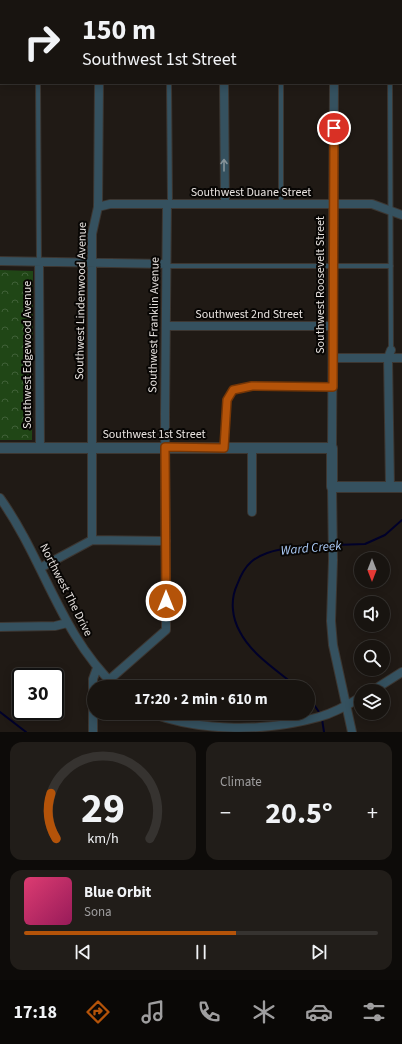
<!DOCTYPE html>
<html lang="en">
<head>
<meta charset="utf-8">
<style>
  body { margin:0; font-family:"Source Sans 3",sans-serif; background:#211d19; color:#f1f3f6; height:100vh; display:flex; flex-direction:column; font-size:15px; white-space:nowrap }
  * { box-sizing:border-box; margin:0 }
  p { font-size:13px; color:#9f9e9f }
  .icon { flex:none; width:22px; height:22px; fill:none; stroke:currentColor; stroke-width:2; stroke-linecap:round; stroke-linejoin:round }
  .map { position:relative; height:732px; overflow:hidden }
  .drawer { display:flex; flex-direction:column; gap:10px; padding:10px; background:#0d0b09; flex:1 }
  .drawer>* { flex:none }
  .guide { position:absolute; left:0px; top:0px; width:402px; height:84px; box-shadow:0 2px 10px #0003,0 0 0 1px #363330; background:#181410; color:#f1f3f6; overflow:hidden }
  .needle { width:26px; rotate:180deg }
  .tools { position:absolute; left:354px; top:552px; display:grid; gap:8px }
  .tools a { display:grid; place-items:center; width:36px; height:36px; border-radius:50%; background:#181410; box-shadow:0 2px 10px #0003,0 0 0 1px #363330; font-size:20px }
  .speed { position:absolute; left:12px; top:668px; display:flex; gap:8px; font-size:20px; font-weight:700; text-align:center }
  .speed>* { display:grid; place-content:center; width:52px; height:52px; border-radius:50%; background:#181410; box-shadow:0 2px 10px #0003,0 0 0 1px #363330; line-height:1 }
  .speed .limit { border:2px solid #111; border-radius:6px; background:#fff; color:#111 }
  .pin { position:absolute; display:grid; place-items:center; width:34px; height:34px; color:#fff; margin:-17px; border:2px solid #fff; border-radius:50%; box-shadow:0 1px 4px #0007 }
  .me { position:absolute; width:44px; margin:-22px; rotate:0deg; stroke-linejoin:round; filter:drop-shadow(0 0 3px #0008) }
  .turn { display:flex; align-items:center; gap:14px; height:84px; padding:0 16px; font-size:18px }
  .turn .icon { width:52px; height:52px; stroke-width:2.5 }
  .turn b { display:block; font-size:28px; line-height:34px }
  .big { font-size:30px; font-weight:700; line-height:1.1 }
  .drawer .card { flex:1; display:flex; flex-direction:column; justify-content:center; gap:6px; min-width:0; padding:0 14px; border-radius:12px; background:#211d19 }
  .drawer .dial { align-items:center; gap:0 }
  .dial svg { height:104px; overflow:visible; fill:none; stroke:#363330; stroke-width:7; stroke-linecap:round; text-anchor:middle }
  .dial text { fill:#f1f3f6; stroke:none }
  .song { display:flex; align-items:center; gap:12px }
  .cover { width:48px; height:48px; border-radius:6px; background:linear-gradient(135deg,hsl(340 70% 55%),hsl(330 70% 35%)) }
  .played { height:4px; border-radius:2px; background:linear-gradient(90deg,#b45309 60%,#363330 60%) }
  .keys { display:flex; justify-content:space-around; direction:ltr }
  .heat { display:flex; justify-content:space-between; align-items:center; font-size:22px; direction:ltr }
  .drawer .tiles { flex:1; display:grid; gap:10px; grid-template-columns:1fr 1fr }
  .card:last-child { grid-column:span 2 }
  .trip { position:absolute; left:87px; top:680px; width:228px; height:40px; border-radius:20px; background:#181410; box-shadow:0 2px 10px #0003,0 0 0 1px #363330; font-weight:700; line-height:40px; text-align:center }
  .tab-bar { display:flex; height:64px; justify-content:space-around; align-items:center; background:#0a0806; color:#9f9e9f }
  .tab-bar .icon { width:28px; height:28px }
  .tab-bar .current { color:#b45309 }
  .tab-bar b { font-size:18px; color:#f1f3f6 }
  .map>svg:first-child { display:block }
</style>
</head>
<body>
<div class="map">
<svg width="402" height="732" viewBox="0 0 402 732">
  <defs>
    <pattern id="park-crowns" width="20" height="18" patternUnits="userSpaceOnUse"><rect width="20" height="18" fill="#204616"/><path d="M2 6a3 3 0 1 1 6 0M12 15a3 3 0 1 1 6 0" fill="none" stroke="#406138"/></pattern>
  </defs>
  <rect width="100%" height="100%" fill="#201a15"/>
  <!-- park -->
  <path fill="url(#park-crowns)" d="M0,270L33,271L32,440H0Z"/>
  <g fill="none" stroke-linecap="round" stroke-linejoin="round">
    <!-- stream -->
    <path stroke="#00012a" stroke-width="2" d="M335,545L365,544L385,535L402,520
      M297,687C278,671 252,655 240,632C232,618 230,600 237,585C240,577 244,568 251,562C269,546 308,546 331,545
      M308,696L321,715
      M0,712L26,732
      M322,719L324,732"/>
    <defs>
      <path id="service" d="M38,0V1
        M390,0V1
        M169,1V0
        M38,83L39,262
        M169,83L170,204
        M390,83L391,350
        M281,204V83
        M167,266H391
        M224,447L227,400L233,390L251,386L332,387"/>
      <path id="minor" d="M99,0V1
        M224,1V0
        M334,1V0
        M401,51H402
        M224,83L225,204
        M98,207L110,204H372L402,215
        M0,261L166,264
        M39,262L40,448
        M166,326H333
        M333,358H402
        M332,448L334,83
        M332,487L333,560L331,621L333,645L352,732
        M390,487L388,358L391,350
        M0,498C44,560 60,634 116,687
        M252,512V448
        M92,540V234L98,207L99,83
        M40,568L92,540L166,541
        M0,627L55,626L67,623
        M109,680L166,630L165,414L167,204
        M372,691L402,672
        M151,713C202,732 266,732 319,717C334,713 348,705 361,697
        M93,732V679L97,668"/>
      <path id="tertiary" d="M0,448H332V487H402"/>
    </defs>
    <!-- service casing -->
    <use href="#service" stroke="#3c3631" stroke-width="6"/>
    <!-- minor casing -->
    <use href="#minor" stroke="#3c3631" stroke-width="10"/>
    <!-- tertiary casing -->
    <use href="#tertiary" stroke="#3c3631" stroke-width="12"/>
    <!-- service -->
    <use href="#service" stroke="#35515f" stroke-width="4"/>
    <!-- minor -->
    <use href="#minor" stroke="#35515f" stroke-width="8"/>
    <!-- tertiary -->
    <use href="#tertiary" stroke="#35515f" stroke-width="10"/>
  </g>
  <!-- one-way arrows -->
  <defs><path id="oneway-shaft" d="M-6 0H5M1.5-3L5.5 0L1.5 3" fill="none" stroke-width="1.6" stroke-linecap="round" stroke-linejoin="round"/></defs>
  <use stroke="#869399" href="#oneway-shaft" transform="translate(224 165) rotate(-90)"/>
  <g fill="none" stroke-linecap="round" stroke-linejoin="round">
    <defs>
      <path id="route" d="M166,601L165,447L224,448L227,400L233,390L252,386L333,387L334,128"/>
    </defs>
    <!-- route casing -->
    <use href="#route" stroke="#753606" stroke-width="10"/>
    <!-- route -->
    <use href="#route" stroke="#b45309" stroke-width="7"/>
  </g>
  <g text-anchor="middle" dominant-baseline="central" stroke-width="4" stroke-linejoin="round" paint-order="stroke">
    <!-- street labels -->
    <g font-size="12" fill="#e8e3e0" stroke="#080604">
      <text x="251" y="192">Southwest Duane Street</text>
      <text transform="translate(320 285) rotate(-90)">Southwest Roosevelt Street</text>
      <text transform="translate(81 301) rotate(-89)">Southwest Lindenwood Avenue</text>
      <text x="249" y="314">Southwest 2nd Street</text>
      <text transform="translate(154 325) rotate(-89)">Southwest Franklin Avenue</text>
      <text transform="translate(27 355) rotate(-90)">Southwest Edgewood Avenue</text>
      <text x="154" y="434">Southwest 1st Street</text>
      <text transform="translate(66 590) rotate(63)">Northwest The Drive</text>
    </g>
    <!-- water labels -->
    <g font-size="13" font-style="italic" fill="#adcdfa" stroke="#080604">
      <text transform="translate(311 548) rotate(-5)">Ward Creek</text>
    </g>
  </g>
</svg>
<div class="tools">
<a><svg class="needle" viewBox="-14 -14 28 28"><path d="M0-13l5 13h-10z" fill="#e53935"/><path d="M0 13l5-13h-10z" fill="#9f9e9f"/></svg></a>
<a><svg class="icon" aria-label="sound" viewBox="0 0 24 24"><path d="M4 9h4l5-4v14l-5-4H4zM17 9q2 3 0 6"/></svg></a>
<a><svg class="icon" aria-label="search" viewBox="0 0 24 24"><circle cx="10" cy="10" r="6"/><path d="M15 15l6 6"/></svg></a>
<a><svg class="icon" aria-label="layers" viewBox="0 0 24 24"><path d="M12 4l9 5-9 5-9-5zM3 14l9 5 9-5"/></svg></a>
</div>
<div class="speed"><div class="limit">30</div></div>
<div class="pin" style="left:334px;top:128px;background:#d93025"><svg class="icon" aria-label="arrive" viewBox="0 0 24 24"><path d="M6 21V4h12l-3 4 3 4H6"/></svg></div>
<svg class="me" style="left:166px;top:601px" viewBox="-20 -20 40 40"><circle r="17" fill="#b45309" stroke="#fff" stroke-width="3"/><path d="M0-11L8 9 0 5-8 9z" fill="#fff"/></svg>
<div class="trip">17:20 · 2 min · 610 m</div>
<div class="guide">
<div class="turn"><svg class="icon" aria-label="right" viewBox="0 0 24 24"><path d="M7 20v-9h11M14 6l5 5-5 5"/></svg><div><b>150 m</b>Southwest 1st Street</div></div>
</div>
</div>
<section class="drawer">
<div class="tiles">
<div class="card dial"><svg viewBox="0 0 100 80">
<path d="M14 69A42 42 0 1 1 86 69"/>
<path d="M14 69A42 42 0 0 1 10 34" stroke="#b45309"/>
<text x="50" y="56" font-size="32" font-weight="700">29</text>
<text x="50" y="72" font-size="11">km/h</text>
</svg></div>
<div class="card"><p>Climate</p>
<div class="heat"><a>−</a><b class="big">20.5°</b><a>+</a></div>
</div>
<div class="card">
<div class="song"><i class="cover"></i><div><b>Blue Orbit</b><p>Sona</p></div></div>
<div class="played"></div>
<div class="keys"><svg class="icon" aria-label="previous" viewBox="0 0 24 24"><path d="M18 5L8 12l10 7zM5 5v14"/></svg><svg class="icon" aria-label="pause" viewBox="0 0 24 24"><path d="M8 5v14M16 5v14"/></svg><svg class="icon" aria-label="next" viewBox="0 0 24 24"><path d="M6 5l10 7-10 7zM19 5v14"/></svg></div>
</div>
</div>
</section>
<nav class="tab-bar">
<b>17:18</b>
<svg class="icon current" aria-label="directions" viewBox="0 0 24 24"><path d="M12 3l9 9-9 9-9-9zM9 14v-3h6M13 9l2 2-2 2"/></svg>
<svg class="icon" aria-label="music" viewBox="0 0 24 24"><path d="M9 18V5l10-2v13"/><circle cx="6" cy="18" r="3"/><circle cx="16" cy="16" r="3"/></svg>
<svg class="icon" aria-label="phone" viewBox="0 0 24 24"><path d="M5 4h4l2 5-3 2q2 4 5 5l2-3 5 2v4C11 20 4 13 5 4z"/></svg>
<svg class="icon" aria-label="climate" viewBox="0 0 24 24"><path d="M12 3v18M4 7l16 10M4 17L20 7"/></svg>
<svg class="icon" aria-label="car" viewBox="0 0 24 24"><path d="M5 17H2v-5l4-1 3-4h7l3 4 3 1v5h-3M9 17h6M6 11h13"/><circle cx="7" cy="17" r="2"/><circle cx="17" cy="17" r="2"/></svg>
<svg class="icon" aria-label="filters" viewBox="0 0 24 24"><path d="M4 7h16M4 17h16"/><circle cx="9" cy="7" r="2"/><circle cx="15" cy="17" r="2"/></svg>
</nav>
</body>
</html>
